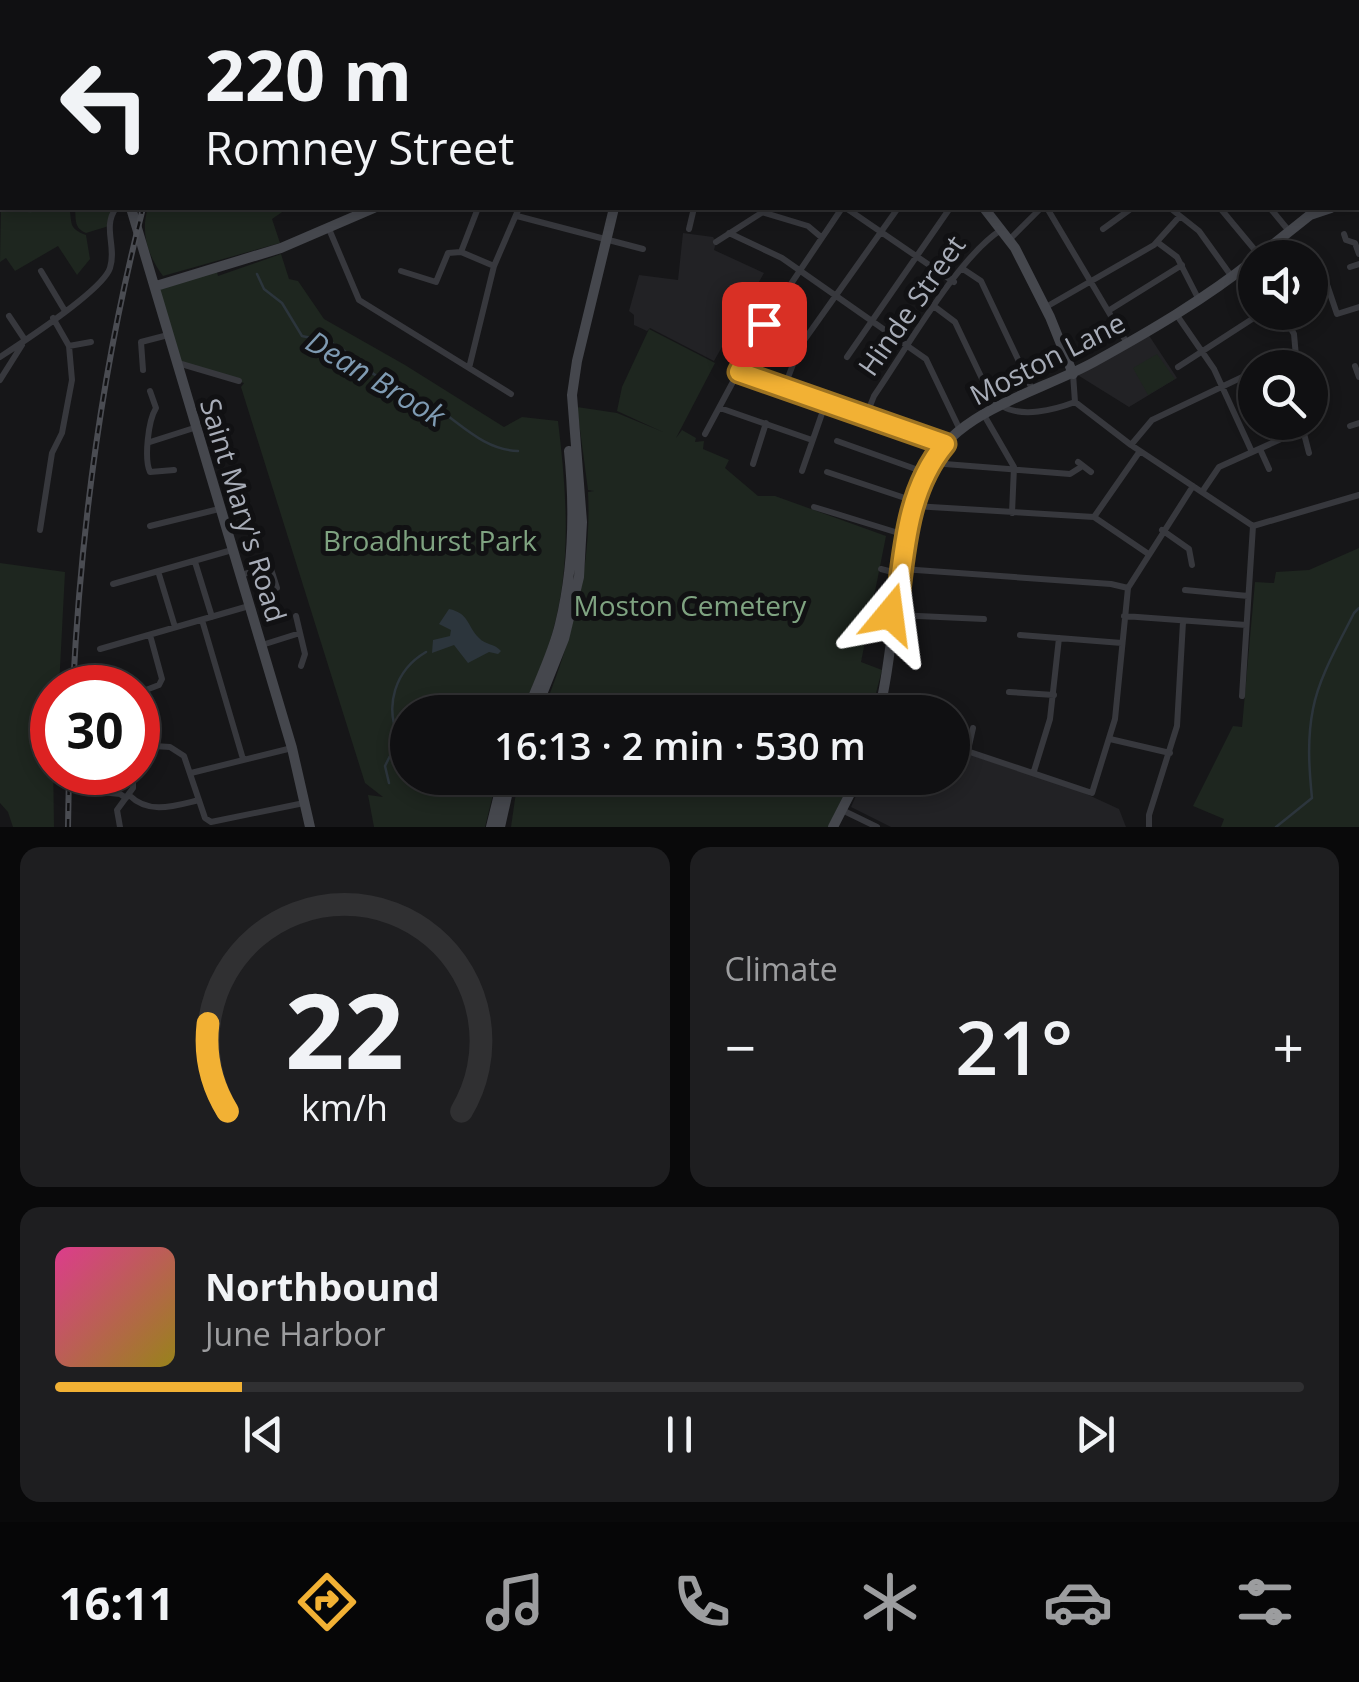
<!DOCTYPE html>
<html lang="en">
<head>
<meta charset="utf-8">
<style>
  body { margin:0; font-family:"Open Sans",sans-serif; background:#1e1e20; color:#f1f3f6; height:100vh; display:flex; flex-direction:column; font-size:38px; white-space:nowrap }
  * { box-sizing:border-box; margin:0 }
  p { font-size:32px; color:#9c9d9f }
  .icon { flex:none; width:55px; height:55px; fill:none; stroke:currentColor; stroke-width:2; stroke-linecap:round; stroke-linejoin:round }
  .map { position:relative; height:827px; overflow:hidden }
  .panel { display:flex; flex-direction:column; gap:20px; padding:20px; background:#09090a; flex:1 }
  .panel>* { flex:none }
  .top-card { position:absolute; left:0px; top:0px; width:1360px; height:210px; box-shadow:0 5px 15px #0003,0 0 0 2px #303032; background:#101012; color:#f1f3f6; overflow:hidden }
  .tools { position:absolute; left:1238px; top:240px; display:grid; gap:20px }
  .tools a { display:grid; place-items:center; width:90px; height:90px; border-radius:50%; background:#101012; box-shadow:0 5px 15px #0003,0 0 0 2px #303032; font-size:50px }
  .speed { position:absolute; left:30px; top:665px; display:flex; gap:20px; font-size:50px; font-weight:700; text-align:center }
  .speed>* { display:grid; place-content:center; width:130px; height:130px; border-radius:50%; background:#101012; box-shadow:0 5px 15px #0003,0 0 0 2px #303032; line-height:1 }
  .speed .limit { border:15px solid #d22; background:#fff; color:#111 }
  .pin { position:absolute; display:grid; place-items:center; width:85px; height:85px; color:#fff; margin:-42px; border-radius:20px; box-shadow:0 5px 15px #0006 }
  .me { position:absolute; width:110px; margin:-55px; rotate:16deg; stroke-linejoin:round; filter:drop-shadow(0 0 8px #0008) }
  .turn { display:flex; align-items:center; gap:35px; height:210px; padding:0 40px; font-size:45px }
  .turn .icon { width:130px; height:130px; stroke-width:2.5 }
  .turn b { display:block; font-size:70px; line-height:85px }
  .big { font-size:75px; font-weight:600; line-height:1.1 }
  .panel .card { flex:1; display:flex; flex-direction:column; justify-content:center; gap:15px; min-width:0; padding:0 35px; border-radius:20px; background:#1e1e20 }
  .panel .dial { align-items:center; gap:0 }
  .dial svg { height:260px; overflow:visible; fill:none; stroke:#303032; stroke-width:7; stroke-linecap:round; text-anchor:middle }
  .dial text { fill:#f1f3f6; stroke:none }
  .song { display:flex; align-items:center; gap:30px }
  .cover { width:120px; height:120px; border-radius:15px; background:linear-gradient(135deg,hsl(330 70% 55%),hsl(50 70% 35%)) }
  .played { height:10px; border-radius:5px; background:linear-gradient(90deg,#f2b134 15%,#303032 15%) }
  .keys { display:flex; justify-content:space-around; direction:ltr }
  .heat { display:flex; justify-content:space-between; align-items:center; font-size:55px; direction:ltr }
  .panel .tiles { flex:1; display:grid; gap:20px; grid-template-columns:1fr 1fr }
  .card:last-child { grid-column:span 2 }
  .trip { position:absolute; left:390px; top:695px; width:580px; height:100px; border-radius:50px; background:#101012; box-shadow:0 5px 15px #0003,0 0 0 2px #303032; font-weight:600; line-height:100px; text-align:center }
  .dock { display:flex; height:160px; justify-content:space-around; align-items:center; background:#060607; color:#9c9d9f }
  .dock .icon { width:70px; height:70px }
  .dock .selected { color:#f2b134 }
  .dock b { font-size:45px; color:#f1f3f6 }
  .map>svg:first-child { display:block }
</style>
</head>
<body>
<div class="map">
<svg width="1359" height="827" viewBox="0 0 1359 827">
  <rect width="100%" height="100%" fill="#161618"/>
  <!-- built -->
  <path fill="#222225" d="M683,233L713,237L716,242L714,250L764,273L714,361L650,328L647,331L634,325V315L629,311L639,275L678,280Z
    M1148,334L1177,378L1129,407L1076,374Z
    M953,749L1082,792L1119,809L1126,827H891L851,807L864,778H952Z"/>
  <!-- green -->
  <path fill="#1e261f" d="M2,151V208H69C73,222 67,228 86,235L90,259L77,275L58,246L15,271L6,258L0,262Z
    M75,208H116L109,226L86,233C74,228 76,220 75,208Z
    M148,208H288L272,219L280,243L163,276C148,256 140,232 148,208Z
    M281,254L289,279L298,281L324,319L405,365L504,427L522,417L558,421C567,496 573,573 548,647C541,669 530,691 521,712H408V778H497L485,827H374L368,795L383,797L365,783L241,387L244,383L177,362L156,286L216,268L218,276Z
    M649,329L715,363L676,438L682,430L696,438L695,442L704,441L703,449L729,460L725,468L758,496H775L886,536L861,662L882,670L871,712H543C571,640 592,571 588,492L594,491L588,490L577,407L617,413L663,432L617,411L622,387Z
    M1157,354L1175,379L1148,395L1133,368Z
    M1359,548V827H1221L1224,819L1193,806L1233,726L1242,727L1255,582L1274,583L1276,572L1309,570Z
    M0,563L65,572L59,687L52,688L54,827H13L8,812L0,803Z
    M518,778H852L828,827H511Z"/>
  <!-- water -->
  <path fill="#2c353c" d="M449,609C469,613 467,626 479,638C485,645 494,643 501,651L498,654L489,652L468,663L454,645L432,653L433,640L450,636L451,630L439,624Z"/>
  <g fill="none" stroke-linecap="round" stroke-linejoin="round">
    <!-- stream -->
    <path stroke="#2c353c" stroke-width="2.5" d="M0,209L31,211L36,208
      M257,274L264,289L282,303L302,336C310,338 319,338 325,340C345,347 359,366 377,376C399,387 423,399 444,413C467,430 488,450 518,451
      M389,783L385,766L399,738C384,706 395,670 426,652
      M1276,827L1312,798C1309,768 1307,739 1313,709C1319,677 1339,643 1354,613L1359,608"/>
    <!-- street -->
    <path stroke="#37383d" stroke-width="6" d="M385,0L386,2
      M425,0V2
      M467,0L468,2
      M510,0V2
      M552,0V2
      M636,0V2
      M666,0V2
      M699,0V2
      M873,0L876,2
      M948,0L952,2
      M1333,0L1336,2
      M28,2L31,0
      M727,2L758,0
      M993,2L995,0
      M1045,2L1047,0
      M1148,2L1149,0
      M1214,2L1216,0
      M1305,2L1307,0
      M0,7L2,10
      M1358,24L1359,25
      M0,29L2,26
      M1358,42L1359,40
      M0,142L2,145
      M759,208L762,212L808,226L821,237
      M846,208L954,282
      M1047,208L1127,343
      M1170,208L1199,231L1232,277
      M1220,208L1259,255
      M1270,208L1289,231
      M517,216L643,249
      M329,229L359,300L511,394
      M689,229L694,208
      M1103,229L1132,208
      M729,233L782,258L926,359L960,430
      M1344,234L1346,240L1355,243L1359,254
      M1010,239L1041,208
      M716,242L769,208
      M1157,242L1177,257L1199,300
      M461,252L478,208
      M461,252L494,266
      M1319,261L1337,314L1359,307
      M1350,267L1359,264
      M963,269L981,281L1033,391
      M41,271L65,311
      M401,271L436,282L448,253L461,252
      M935,307L955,322L996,408
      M1046,307L1154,245L1180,216
      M1108,311L1182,265
      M1281,312L1294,334L1297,368
      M1176,314L1214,369L1252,452
      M9,316L25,340
      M69,346L91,342
      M0,357C23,342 103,290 110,268C117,247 102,227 116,208
      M847,357L950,208
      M178,363L239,381
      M1355,366L1359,377
      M1178,367L1263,312
      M469,368L494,266L519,208
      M1263,368L1296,353
      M143,370L141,342L168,335
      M739,372L945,444
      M1073,374L1075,402L1131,445L1253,526
      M0,380L22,345
      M784,388L800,346L898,208
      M150,391L156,408C148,421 144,459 150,472L174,470
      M1002,406C1022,418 1054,410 1075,402
      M720,408L812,440
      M984,415L1014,467L1012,513
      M866,416L874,396C905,351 958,257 1001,230
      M1301,422L1309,453
      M1350,426L1359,423
      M705,434L764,324L842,208
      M837,441L924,472
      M150,442L194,428
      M1131,445L1152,420L1255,371
      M1260,449L1269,469
      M1078,462L1091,472
      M932,463L1070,474L1081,467
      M753,464L766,423
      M802,471L826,402
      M827,472L914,501
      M1202,492L1219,467L1301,430
      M914,506L1094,517L1147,553
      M814,507L905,535
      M1094,517L1140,451
      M150,526L219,509
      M1253,526L1359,495
      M40,530L52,453L62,433L72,380L69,346L53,318
      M1162,530L1189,549L1192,565
      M195,562L212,617
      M881,569L900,574
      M902,569L1111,584L1128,588
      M158,571L175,627
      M241,575L270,566L277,588
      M113,584L232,550
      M1185,590L1248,596
      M876,610L896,615L984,619
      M296,616L300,633
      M1124,616L1246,625
      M202,620L243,759
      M1020,635L1122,643
      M262,645L300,633L305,654L301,666
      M100,649L249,606
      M1009,692L1054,695
      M138,693L159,685L162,679L150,635
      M1242,696L1253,526
      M1110,739L1170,753
      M138,745L170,747L184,756L205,818L211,822L304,803
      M952,746L1092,793L1115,719L1128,588L1193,486
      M968,750L973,728
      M1034,771L1050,719L1059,638
      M191,773L292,748
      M101,792L120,794L126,798
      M129,795C149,815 174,806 199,800
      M842,810L877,827
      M120,827L117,810L133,788V772
      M1149,827V815L1177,726L1183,622"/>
    <!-- secondary -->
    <path stroke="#45474d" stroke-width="10" d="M72,0V2
      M595,0V2
      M1358,200L1359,199
      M131,208L292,748L310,827
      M984,208L1015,248L1050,317L1073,374
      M1256,258L1310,215L1331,208
      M156,286L281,248L374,208
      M527,712C538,683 553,654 560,624C574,566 575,510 569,451
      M535,712L564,639L579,577L582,522L572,395L577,361L614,208
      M879,712C898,636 893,544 925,473C954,410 1038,393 1094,362C1150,331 1205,299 1255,259
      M491,827L503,778
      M500,827L511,778
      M833,827L858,778"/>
    <defs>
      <path id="rail" d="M200,2L201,0
        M73,688C81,527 103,363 143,208
        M68,827L69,772"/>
    </defs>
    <!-- rail casing -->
    <use href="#rail" stroke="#4a4c52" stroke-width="6"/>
    <!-- rail -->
    <use href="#rail" stroke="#111113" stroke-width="2.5" stroke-dasharray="8" stroke-linecap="butt"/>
  </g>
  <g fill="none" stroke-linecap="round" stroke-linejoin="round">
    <defs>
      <path id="route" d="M764,324L739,372L945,444C905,492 904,556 896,615L890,614"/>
    </defs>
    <!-- route casing -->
    <use href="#route" stroke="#9d7322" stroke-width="25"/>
    <!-- route -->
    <use href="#route" stroke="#f2b134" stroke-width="18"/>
  </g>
  <g text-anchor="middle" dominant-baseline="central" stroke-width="10" stroke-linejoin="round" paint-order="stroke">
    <!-- street labels -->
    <g font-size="28" fill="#a8adb8" stroke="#111113">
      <text transform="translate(911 305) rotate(-55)">Hinde Street</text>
      <text transform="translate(1047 358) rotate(-27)">Moston Lane</text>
      <text transform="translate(244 510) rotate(73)">Saint Mary's Road</text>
    </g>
    <!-- park labels -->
    <g font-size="28" fill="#7fa381" stroke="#111113">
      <text x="430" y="540">Broadhurst Park</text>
      <text x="690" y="605">Moston Cemetery</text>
    </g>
    <!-- water labels -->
    <g font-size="30" font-style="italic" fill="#7f9bb3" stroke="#111113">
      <text transform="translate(376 378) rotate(31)">Dean Brook</text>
    </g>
  </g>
</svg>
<div class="tools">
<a><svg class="icon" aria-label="sound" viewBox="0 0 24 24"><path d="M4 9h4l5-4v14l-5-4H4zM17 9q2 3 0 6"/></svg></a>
<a><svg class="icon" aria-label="search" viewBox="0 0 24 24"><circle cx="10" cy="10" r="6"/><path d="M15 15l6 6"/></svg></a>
</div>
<div class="speed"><div class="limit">30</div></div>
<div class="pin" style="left:764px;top:324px;background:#d93025"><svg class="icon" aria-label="arrive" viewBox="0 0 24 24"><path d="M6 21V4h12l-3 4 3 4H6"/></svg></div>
<svg class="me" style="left:890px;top:614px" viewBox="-20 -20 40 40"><path d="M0-17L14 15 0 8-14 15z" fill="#f2b134" stroke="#fff" stroke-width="4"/></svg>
<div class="trip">16:13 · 2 min · 530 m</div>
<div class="top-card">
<div class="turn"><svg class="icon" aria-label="left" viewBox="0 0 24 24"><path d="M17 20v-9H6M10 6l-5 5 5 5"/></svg><div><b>220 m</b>Romney Street</div></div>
</div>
</div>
<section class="panel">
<div class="tiles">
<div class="card dial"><svg viewBox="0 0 100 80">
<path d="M14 69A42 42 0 1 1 86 69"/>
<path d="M14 69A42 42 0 0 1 8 42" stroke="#f2b134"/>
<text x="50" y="56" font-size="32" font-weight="700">22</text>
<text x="50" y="72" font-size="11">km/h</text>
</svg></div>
<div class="card"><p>Climate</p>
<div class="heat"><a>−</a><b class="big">21°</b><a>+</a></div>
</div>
<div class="card">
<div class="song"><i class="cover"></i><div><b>Northbound</b><p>June Harbor</p></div></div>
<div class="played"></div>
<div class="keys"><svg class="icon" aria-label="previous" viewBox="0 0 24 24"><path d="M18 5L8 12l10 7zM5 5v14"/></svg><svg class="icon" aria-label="pause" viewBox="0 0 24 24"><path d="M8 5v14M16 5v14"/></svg><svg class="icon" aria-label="next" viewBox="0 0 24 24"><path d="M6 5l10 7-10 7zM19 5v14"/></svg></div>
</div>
</div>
</section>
<nav class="dock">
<b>16:11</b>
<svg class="icon selected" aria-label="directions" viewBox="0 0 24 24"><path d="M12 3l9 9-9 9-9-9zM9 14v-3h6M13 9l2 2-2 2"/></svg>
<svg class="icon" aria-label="music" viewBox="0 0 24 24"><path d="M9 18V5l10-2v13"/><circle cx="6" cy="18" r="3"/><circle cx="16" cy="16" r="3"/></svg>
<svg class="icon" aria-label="phone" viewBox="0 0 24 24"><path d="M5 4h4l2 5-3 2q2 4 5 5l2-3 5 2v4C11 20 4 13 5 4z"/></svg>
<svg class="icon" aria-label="climate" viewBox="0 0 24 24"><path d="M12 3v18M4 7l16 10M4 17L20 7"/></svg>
<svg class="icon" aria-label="car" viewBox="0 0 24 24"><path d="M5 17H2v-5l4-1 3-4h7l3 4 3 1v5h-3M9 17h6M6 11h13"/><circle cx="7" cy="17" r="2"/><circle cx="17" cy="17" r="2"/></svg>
<svg class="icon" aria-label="filters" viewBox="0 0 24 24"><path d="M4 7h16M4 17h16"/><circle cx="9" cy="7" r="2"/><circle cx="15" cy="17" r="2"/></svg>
</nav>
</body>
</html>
